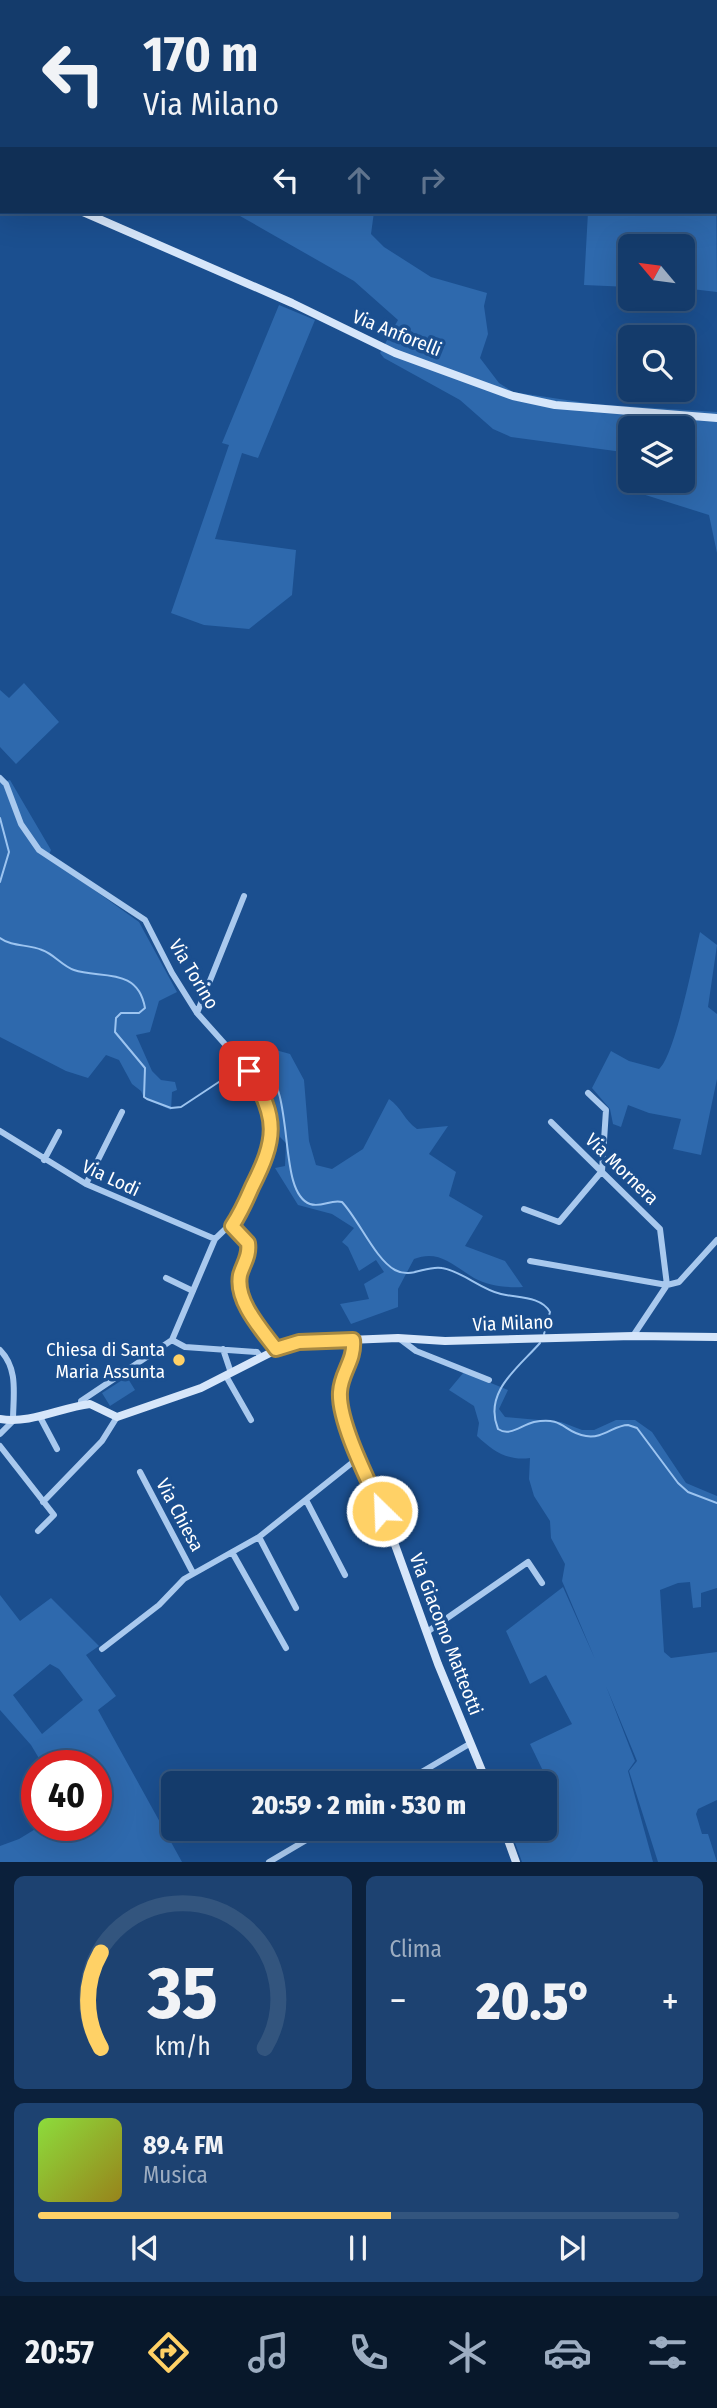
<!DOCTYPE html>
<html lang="it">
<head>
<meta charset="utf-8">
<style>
  body { margin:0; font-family:"Fira Sans Condensed",sans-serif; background:#1d4271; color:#f1f3f6; height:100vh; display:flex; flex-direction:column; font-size:26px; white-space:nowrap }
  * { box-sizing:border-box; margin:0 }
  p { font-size:23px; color:#9dadc1 }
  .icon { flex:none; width:38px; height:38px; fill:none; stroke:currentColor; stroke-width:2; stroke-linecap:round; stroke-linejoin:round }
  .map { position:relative; height:1862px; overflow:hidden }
  .details { display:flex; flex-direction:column; gap:14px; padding:14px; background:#0b203b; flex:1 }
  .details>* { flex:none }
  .banner { position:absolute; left:0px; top:0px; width:718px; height:214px; box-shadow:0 7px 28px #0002,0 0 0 2px #33557e; background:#143b6b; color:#f1f3f6; overflow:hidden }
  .needle { width:46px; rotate:299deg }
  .tools { position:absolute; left:618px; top:234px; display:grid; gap:14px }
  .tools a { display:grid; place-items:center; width:77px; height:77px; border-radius:10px; background:#143b6b; box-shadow:0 7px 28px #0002,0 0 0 2px #33557e; font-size:35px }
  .speed { position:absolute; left:21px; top:1750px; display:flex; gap:14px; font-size:35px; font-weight:700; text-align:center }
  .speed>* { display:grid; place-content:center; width:91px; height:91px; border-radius:50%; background:#143b6b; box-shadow:0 7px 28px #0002,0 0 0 2px #33557e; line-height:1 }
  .speed .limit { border:10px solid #d22; background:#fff; color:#111 }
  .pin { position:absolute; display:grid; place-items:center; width:60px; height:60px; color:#fff; margin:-30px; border-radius:14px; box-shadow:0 4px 10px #0006 }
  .me { position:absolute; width:77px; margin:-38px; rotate:336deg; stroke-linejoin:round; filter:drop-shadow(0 0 5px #0008) }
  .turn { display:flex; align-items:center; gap:24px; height:147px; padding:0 28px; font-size:32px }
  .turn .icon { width:91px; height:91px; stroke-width:2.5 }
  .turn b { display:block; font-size:49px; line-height:60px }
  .lanes { display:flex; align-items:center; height:66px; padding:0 28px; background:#0003; justify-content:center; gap:35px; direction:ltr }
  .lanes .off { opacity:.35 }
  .big { font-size:52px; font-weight:800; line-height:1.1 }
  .details .card { flex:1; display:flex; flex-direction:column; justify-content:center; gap:10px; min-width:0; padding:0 24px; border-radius:10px; background:#1d4271 }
  .details .dial { align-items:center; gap:0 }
  .dial svg { height:182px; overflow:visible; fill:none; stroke:#33557e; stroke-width:7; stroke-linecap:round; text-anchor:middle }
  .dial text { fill:#f1f3f6; stroke:none }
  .song { display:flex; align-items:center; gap:21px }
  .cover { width:84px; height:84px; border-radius:10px; background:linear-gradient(135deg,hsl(90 70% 55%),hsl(50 70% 35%)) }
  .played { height:7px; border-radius:4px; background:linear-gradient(90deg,#ffd166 55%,#33557e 55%) }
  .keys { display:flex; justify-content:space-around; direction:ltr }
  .heat { display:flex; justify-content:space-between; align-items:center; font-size:38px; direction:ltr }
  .details .tiles { flex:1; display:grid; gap:14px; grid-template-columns:1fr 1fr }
  .card:last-child { grid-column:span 2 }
  .trip { position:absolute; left:161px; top:1771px; width:396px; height:70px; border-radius:10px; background:#143b6b; box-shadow:0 7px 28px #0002,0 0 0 2px #33557e; font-weight:800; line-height:70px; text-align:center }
  .dock { display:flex; height:112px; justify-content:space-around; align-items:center; background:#08182b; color:#9dadc1 }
  .dock .icon { width:49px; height:49px }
  .dock .on { color:#ffd166 }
  .dock b { font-size:32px; color:#f1f3f6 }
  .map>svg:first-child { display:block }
</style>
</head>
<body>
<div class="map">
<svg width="717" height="1862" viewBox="0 0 717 1862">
  <rect width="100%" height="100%" fill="#1b4f8f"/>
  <!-- green -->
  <path fill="#2e69ad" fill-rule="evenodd" d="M68,0H698L71,2Z
    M716,167L717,292L683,288L682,247H630V287L584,285L588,212H716Z
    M233,212H374L371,234L384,247L431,277L487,293L484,306L488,334L480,358L499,383L513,392L593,404L717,412V553L709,515L636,492V481H682V429H630V453L511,437L493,429L460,400L384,358L380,353L398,320L354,281Z
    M279,305L315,320L258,458L242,453L215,539L296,550L292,595L249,629L204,625L171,613L229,445L222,443Z
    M24,683L59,722L16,764L0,747V690L9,698Z
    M10,780L51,850L48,857L139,922L177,992L159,1001L150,1032L136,1035L152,1071L161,1080L175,1082L177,1090L172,1092L171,1110L144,1098L141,1091L132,1084L119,1060L106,1055L88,1078L66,1071L0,1037V783Z
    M700,932L717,945L708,1007L717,1014V1079L701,1155L673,1149L681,1119L649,1113L628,1105L621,1127L613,1124L610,1109L592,1088L611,1051L629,1061L659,1069C675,1056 694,957 700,932Z
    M254,1044L290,1054L304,1080L309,1141L316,1165L332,1169L363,1149L389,1099C402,1108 404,1120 417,1129L448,1126L429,1154L456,1172L449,1196L483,1216L465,1246L505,1261L523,1287C507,1288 488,1286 474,1278C454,1266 439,1249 414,1259L398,1289V1307L351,1324L340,1304L369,1299L364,1284L384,1272L376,1260L359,1271L348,1247L342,1242L354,1228L332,1214L298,1205L275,1168L285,1166L286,1143L280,1137L277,1108L262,1069L252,1067L239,1049Z
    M464,1372L508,1390L499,1409L505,1417L561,1422L582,1430H594L616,1420H635L652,1432L686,1483L717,1496V1588L701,1593V1607L693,1608L690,1582L678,1583L660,1590L664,1652L671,1658L717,1652V1800L698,1809L696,1814L702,1834H708L717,1862H658L629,1771L637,1761L606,1686L635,1761L628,1771L653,1862H522L510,1829H544V1783H521L540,1777L544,1773L530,1744L572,1724L546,1675L530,1684L506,1631L563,1587L595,1659L562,1581L565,1564L551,1538L550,1521L534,1496L529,1479L530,1458C507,1461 493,1451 477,1436L479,1423L474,1406L449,1390Z
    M127,1377L135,1390L110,1406L102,1393Z
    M0,1595L20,1621L51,1598L99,1646L86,1655L116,1696L98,1710L182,1862H0V1846L19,1839L42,1825H96V1766H37V1795L23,1778L40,1760L31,1745L0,1710ZM50,1664L59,1669L83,1700L42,1734L13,1695Z"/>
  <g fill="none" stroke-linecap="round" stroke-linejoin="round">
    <!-- stream -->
    <path stroke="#9cc4f0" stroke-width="2" d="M0,818L9,852L0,882
      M0,938C12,947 28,944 42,950C54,954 62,966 74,970C99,979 138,966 145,1008L139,1013H121L116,1018L115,1032L145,1068L144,1097L147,1099L171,1108L181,1107L237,1070
      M251,1063L264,1064C296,1096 277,1192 310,1204C321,1208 331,1199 342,1202C359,1220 375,1259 395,1270C411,1279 426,1265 442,1268C462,1271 480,1289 501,1294C517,1298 541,1296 550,1312L544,1334
      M540,1343C518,1368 483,1392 498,1429C510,1437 521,1425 534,1422C565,1416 563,1433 586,1436C603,1439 614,1425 628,1425L637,1428L678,1483L688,1492L717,1503"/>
    <!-- street -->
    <path stroke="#a9c9ee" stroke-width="6" d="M0,778L6,784L21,824L39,850L145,920L172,973L197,1013L249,1071L269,1108L271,1135L267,1160L239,1216L215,1239L172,1340
      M197,1013L244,896
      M551,1122L660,1229L667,1285
      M0,1131L86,1184L215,1239
      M44,1160L59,1132
      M86,1184L122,1112
      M524,1209L559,1222L602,1171L606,1110L588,1093
      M232,1225L248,1243L247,1257L240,1274L242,1292L247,1305L276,1349
      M530,1261L667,1285L679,1282L717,1240
      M166,1278L193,1291
      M633,1336L667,1285
      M400,1339L416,1351L489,1380
      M172,1340L185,1347L257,1352L261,1357
      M223,1349L231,1373
      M0,1350C19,1369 13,1396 13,1421L0,1434
      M226,1376L251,1420
      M81,1405V1401L172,1340
      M40,1417L57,1449
      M0,1446L54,1515L38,1531
      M140,1472L193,1573
      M306,1500L345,1575
      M43,1502L102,1441L117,1417
      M259,1537L296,1608
      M232,1552L286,1648
      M427,1632L528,1562L542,1583
      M102,1649L159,1605L184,1579L259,1537L358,1458
      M403,1783L471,1743
      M269,1862L325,1829"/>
    <!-- secondary -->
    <path stroke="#d6e6fa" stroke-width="8" d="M0,169L2,170
      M83,212L292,303L395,353L513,396L555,405L717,418
      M353,1340L352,1363L340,1388L343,1411L358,1458L390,1531L438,1664L487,1783
      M0,1419C31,1424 59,1408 90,1404L117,1417L201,1388L270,1353L299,1342L398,1338L445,1341L633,1336L717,1337
      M504,1829L516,1862"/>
  </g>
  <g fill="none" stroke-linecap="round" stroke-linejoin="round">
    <defs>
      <path id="route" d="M249,1071C279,1118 276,1140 252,1187C246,1201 240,1214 232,1226L248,1243C250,1256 243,1264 240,1275C235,1301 262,1330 276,1349L299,1342L353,1340C355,1361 341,1372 340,1392C338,1422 369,1482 382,1511"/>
    </defs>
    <!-- route casing -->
    <use href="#route" stroke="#a68842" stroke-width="18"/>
    <!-- route -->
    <use href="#route" stroke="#ffd166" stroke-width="12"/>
  </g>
  <!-- markers -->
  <circle fill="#ffd166" stroke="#1b4f8f" stroke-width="2.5" cx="179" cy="1360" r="7"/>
  <g text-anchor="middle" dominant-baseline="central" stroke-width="7" stroke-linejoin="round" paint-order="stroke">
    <!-- street labels -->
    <g font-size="19" fill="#fff" stroke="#1b4f8f">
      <text transform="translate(397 333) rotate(22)">Via Anforelli</text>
      <text transform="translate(194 974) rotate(59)">Via Torino</text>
      <text transform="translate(622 1169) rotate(44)">Via Mornera</text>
      <text transform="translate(111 1178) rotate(25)">Via Lodi</text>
      <text transform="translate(513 1323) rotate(-2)">Via Milano</text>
      <text transform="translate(180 1515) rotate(62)">Via Chiesa</text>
      <text transform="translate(446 1634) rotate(69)">Via Giacomo Matteotti</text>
    </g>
    <!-- poi labels -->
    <g font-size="19" fill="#fff" stroke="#1b4f8f" text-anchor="end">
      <text x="165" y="1349">Chiesa di Santa<tspan x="165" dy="22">Maria Assunta</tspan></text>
    </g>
  </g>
</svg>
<div class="tools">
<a><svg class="needle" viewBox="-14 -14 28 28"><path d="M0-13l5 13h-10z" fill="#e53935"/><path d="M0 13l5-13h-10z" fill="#9dadc1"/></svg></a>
<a><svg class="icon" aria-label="search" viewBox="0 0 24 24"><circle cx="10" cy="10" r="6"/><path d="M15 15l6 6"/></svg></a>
<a><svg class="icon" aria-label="layers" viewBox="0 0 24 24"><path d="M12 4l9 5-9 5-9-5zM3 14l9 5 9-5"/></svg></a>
</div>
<div class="speed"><div class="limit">40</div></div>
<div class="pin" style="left:249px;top:1071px;background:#d93025"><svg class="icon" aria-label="arrive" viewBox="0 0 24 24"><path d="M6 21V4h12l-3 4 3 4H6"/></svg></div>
<svg class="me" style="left:382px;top:1511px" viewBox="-20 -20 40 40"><circle r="17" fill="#ffd166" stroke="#fff" stroke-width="3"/><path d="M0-11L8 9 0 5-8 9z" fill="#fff"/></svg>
<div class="trip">20:59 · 2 min · 530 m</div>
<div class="banner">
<div class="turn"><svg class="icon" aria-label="left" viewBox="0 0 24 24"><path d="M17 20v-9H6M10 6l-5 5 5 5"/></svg><div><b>170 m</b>Via Milano</div></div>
<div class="lanes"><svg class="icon" aria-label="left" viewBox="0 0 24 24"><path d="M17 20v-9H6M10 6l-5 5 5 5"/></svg><svg class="icon off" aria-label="ahead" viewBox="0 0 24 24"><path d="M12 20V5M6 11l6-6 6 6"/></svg><svg class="icon off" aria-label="right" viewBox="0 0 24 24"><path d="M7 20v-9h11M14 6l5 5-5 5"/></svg></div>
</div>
</div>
<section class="details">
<div class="tiles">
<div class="card dial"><svg viewBox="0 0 100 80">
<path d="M14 69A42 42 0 1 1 86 69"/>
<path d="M14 69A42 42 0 0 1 14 27" stroke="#ffd166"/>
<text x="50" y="56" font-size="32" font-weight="700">35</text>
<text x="50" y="72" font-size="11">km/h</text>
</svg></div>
<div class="card"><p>Clima</p>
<div class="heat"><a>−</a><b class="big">20.5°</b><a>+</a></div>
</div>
<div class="card">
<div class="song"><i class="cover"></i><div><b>89.4 FM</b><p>Musica</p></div></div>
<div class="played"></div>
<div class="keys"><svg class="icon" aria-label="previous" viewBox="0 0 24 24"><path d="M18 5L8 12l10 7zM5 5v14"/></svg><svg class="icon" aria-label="pause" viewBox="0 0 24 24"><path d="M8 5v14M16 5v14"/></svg><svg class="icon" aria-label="next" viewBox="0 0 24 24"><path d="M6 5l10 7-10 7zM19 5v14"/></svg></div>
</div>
</div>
</section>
<nav class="dock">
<b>20:57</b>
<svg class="icon on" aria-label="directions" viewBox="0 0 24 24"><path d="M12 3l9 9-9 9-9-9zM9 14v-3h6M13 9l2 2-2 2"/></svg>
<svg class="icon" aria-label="music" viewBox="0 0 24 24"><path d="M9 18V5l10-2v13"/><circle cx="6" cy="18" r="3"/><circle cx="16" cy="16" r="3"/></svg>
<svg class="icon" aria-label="phone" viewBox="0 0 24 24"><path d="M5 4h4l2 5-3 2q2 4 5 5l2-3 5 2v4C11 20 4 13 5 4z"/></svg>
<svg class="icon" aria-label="climate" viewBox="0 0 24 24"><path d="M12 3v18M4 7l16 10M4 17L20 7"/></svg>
<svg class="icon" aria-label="car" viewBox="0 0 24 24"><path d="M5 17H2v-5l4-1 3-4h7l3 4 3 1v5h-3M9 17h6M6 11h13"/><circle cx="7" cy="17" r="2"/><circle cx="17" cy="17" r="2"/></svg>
<svg class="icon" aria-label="filters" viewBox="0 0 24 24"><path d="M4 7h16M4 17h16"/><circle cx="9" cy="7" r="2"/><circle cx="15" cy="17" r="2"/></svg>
</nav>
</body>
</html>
